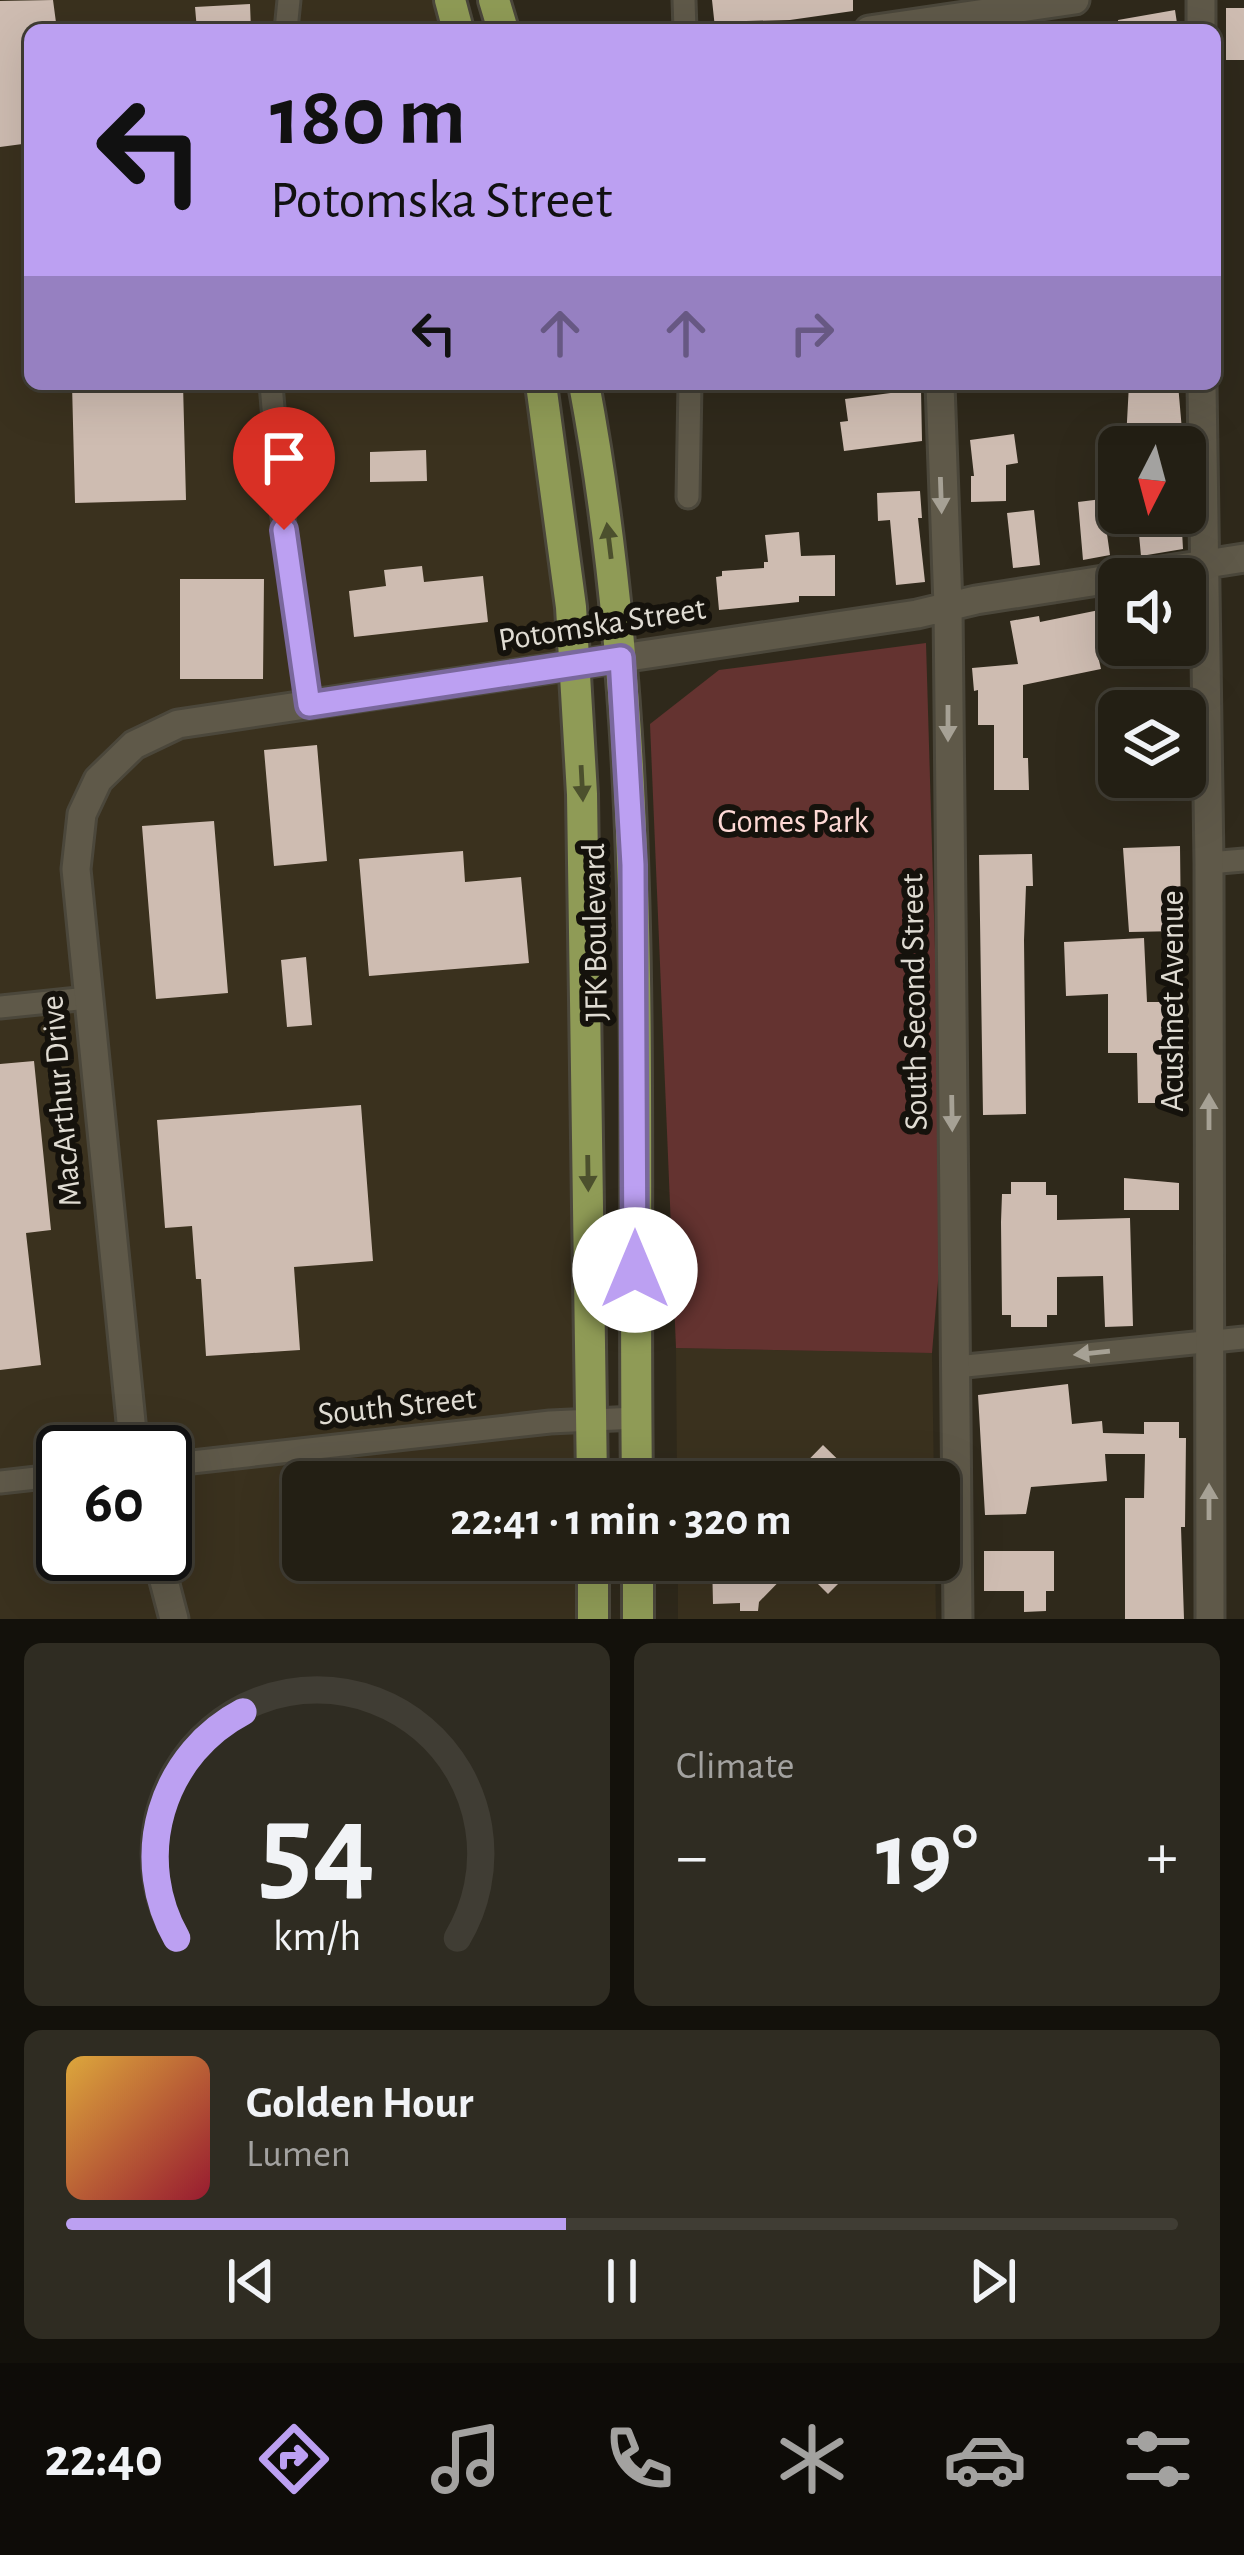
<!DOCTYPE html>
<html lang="en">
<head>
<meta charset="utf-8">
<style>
  body { margin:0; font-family:"Alegreya Sans",sans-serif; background:#2f2c22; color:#f1f3f6; height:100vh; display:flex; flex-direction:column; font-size:45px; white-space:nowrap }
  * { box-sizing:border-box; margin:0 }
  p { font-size:39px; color:#a3a2a0 }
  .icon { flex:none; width:66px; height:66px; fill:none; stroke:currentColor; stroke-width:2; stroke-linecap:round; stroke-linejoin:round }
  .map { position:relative; height:1619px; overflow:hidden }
  .details { display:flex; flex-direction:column; gap:24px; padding:24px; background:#13110b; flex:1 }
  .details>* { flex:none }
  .guide { position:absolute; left:24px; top:24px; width:1197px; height:366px; border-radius:18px; box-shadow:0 12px 48px #0002,0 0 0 3px #403d34; background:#bca0f2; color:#111; overflow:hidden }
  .needle { width:78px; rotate:186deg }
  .fabs { position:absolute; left:1098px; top:426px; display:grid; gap:24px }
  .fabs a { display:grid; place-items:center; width:108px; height:108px; border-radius:18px; background:#231f14; box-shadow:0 12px 48px #0002,0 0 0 3px #403d34; font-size:60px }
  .speed { position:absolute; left:36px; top:1425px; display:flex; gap:24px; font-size:60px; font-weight:700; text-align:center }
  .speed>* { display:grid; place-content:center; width:156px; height:156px; border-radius:50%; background:#231f14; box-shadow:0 12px 48px #0002,0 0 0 3px #403d34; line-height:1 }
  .speed .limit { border:6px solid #111; border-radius:18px; background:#fff; color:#111 }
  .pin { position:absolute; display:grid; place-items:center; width:102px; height:102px; color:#fff; margin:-123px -51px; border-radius:50% 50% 50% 0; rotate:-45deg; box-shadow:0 0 12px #0007 }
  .pin .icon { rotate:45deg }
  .me { position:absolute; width:132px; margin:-66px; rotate:0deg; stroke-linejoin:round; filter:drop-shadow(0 0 9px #0008) }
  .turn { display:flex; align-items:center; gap:42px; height:252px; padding:0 48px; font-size:54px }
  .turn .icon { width:156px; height:156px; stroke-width:2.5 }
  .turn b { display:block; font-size:84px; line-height:102px }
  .lanes { display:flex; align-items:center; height:114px; padding:0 48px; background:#0003; justify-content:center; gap:60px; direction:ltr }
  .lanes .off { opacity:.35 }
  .big { font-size:90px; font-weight:700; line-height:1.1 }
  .details .widget { flex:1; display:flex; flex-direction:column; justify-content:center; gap:18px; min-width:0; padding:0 42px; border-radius:18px; background:#2f2c22 }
  .details .dial { align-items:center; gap:0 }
  .dial svg { height:312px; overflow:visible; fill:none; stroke:#403d34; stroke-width:7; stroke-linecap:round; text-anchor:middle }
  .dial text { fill:#f1f3f6; stroke:none }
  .song { display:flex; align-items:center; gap:36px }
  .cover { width:144px; height:144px; border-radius:18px; background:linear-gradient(135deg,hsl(40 70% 55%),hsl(350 70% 35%)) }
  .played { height:12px; border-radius:6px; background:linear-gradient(90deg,#bca0f2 45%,#403d34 45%) }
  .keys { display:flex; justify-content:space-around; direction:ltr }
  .heat { display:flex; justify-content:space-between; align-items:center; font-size:66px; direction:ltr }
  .details .tiles { flex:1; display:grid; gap:24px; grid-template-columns:1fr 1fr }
  .widget:last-child { grid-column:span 2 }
  .trip { position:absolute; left:282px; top:1461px; width:678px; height:120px; border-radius:18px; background:#231f14; box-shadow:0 12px 48px #0002,0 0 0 3px #403d34; font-weight:700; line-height:120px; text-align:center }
  .menu { display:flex; height:192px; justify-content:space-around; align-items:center; background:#0e0c08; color:#a3a2a0 }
  .menu .icon { width:84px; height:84px }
  .menu .selected { color:#bca0f2 }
  .menu b { font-size:54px; color:#f1f3f6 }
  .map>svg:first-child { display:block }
</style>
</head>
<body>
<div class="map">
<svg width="1244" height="1619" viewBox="0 0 1244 1619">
  <rect width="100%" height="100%" fill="#2f291b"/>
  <!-- built -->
  <path fill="#3a311e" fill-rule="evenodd" d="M0,0H450L458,30H30V384H541L557,488L592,1482H303V1560H593V1619H0ZM63,1452H165V1554H63Z
    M676,1348L932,1353L934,1482H677Z
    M678,1560H935L936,1619H678Z"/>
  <!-- green -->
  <path fill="#643330" d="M926,643L943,1222L932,1353L676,1348L650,724L719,670Z"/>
  <!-- building -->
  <path fill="#cebcb1" d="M53,0L57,30H30V143L0,147V1Z
    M712,0H853V11L790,20L746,21L747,25L715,28Z
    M250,4L251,30H197L195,7Z
    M1226,8H1244V60H1226Z
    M1175,10L1178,30H1119L1118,20Z
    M72,384H183L186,500L75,503Z
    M1129,384H1178L1183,442L1126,440Z
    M921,389L922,441L844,451L840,422L848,421L845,399Z
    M1014,434L1018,463L1006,465V501L971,502V476H974L970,440Z
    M426,450L427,481L370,482V452Z
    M920,491L922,518H918L925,582L896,585L890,520L878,521L877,493Z
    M1102,499L1110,555L1083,560L1078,502Z
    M1034,510L1040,565L1013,568L1007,513Z
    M1137,513H1181L1183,549L1141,556Z
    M799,532L801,556L835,555V596H799V602L719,610L716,577L722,576V571L764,568V562H768L765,535Z
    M422,566L424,582L483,576L488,622L354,637L349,591L386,586L384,570Z
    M180,579H264L263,679H180Z
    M1119,606V645L1097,652L1101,669L1023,685V758H1028L1029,790H994V725H978V690L974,691L972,668L1018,664L1010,621L1039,616L1040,622Z
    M317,745L327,861L274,866L264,750Z
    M214,821L228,993L156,999L142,826Z
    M1180,846L1181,931L1129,932L1123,848Z
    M463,851L465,882L521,877L529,963L369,976L359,859Z
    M1032,854L1033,886H1026L1024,940L1026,1114L983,1115L979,855Z
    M1144,938L1147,1002H1160L1167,1009V1073H1179V1103H1138L1137,1053H1108V994L1066,996L1064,942Z
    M306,957L312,1025L287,1027L281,960Z
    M34,1061L51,1230L26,1233L41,1365L0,1370V1064Z
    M361,1105L373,1261L294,1267L300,1350L206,1356L201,1279H196L192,1226L165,1228L157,1120Z
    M1124,1178L1179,1183V1210H1124Z
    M1011,1182H1046V1195H1057V1220L1130,1218L1133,1326L1105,1327L1103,1276L1057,1277V1315H1047V1327H1011V1315H1002L1001,1222L1002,1194H1011Z
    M1068,1384L1072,1424L1102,1421L1103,1433L1144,1434V1422H1179V1438H1186L1185,1527H1181L1184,1619H1125V1498H1144L1145,1454H1105L1107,1481L1031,1487L1026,1514L985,1515L978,1395Z
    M823,1445L861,1482H787Z
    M984,1551H1054V1591H1046V1611L1024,1612V1591H984Z
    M712,1560H862L828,1594L797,1563L759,1602L758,1611H740V1603L713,1604Z"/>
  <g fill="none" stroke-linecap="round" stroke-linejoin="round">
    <defs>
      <path id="minor" d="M684,0L685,30
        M286,30L289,0
        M271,384L281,503L309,705
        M688,497L690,384
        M1209,863L1244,860
        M0,1007L88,998
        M956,1367L1244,1338
        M165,1465L550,1422L636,1418
        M0,1482L63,1475"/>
      <path id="tertiary" d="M1201,0V30
        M869,30L1075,0
        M940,384L948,606L958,1619
        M1202,384L1209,863L1210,1619
        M134,1452L76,869L82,814L98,780L134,745L178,724L917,614L976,600L1244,558
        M157,1554L174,1619"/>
      <path id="primary" d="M450,0L458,30
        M494,0L503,30
        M541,384L571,607L582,794L592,1482
        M584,384C652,745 632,1116 637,1482
        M593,1560V1619
        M638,1560V1619"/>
    </defs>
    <!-- minor casing -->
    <use href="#minor" stroke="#4b473b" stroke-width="27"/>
    <!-- tertiary casing -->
    <use href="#tertiary" stroke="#4b473b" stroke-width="33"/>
    <!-- primary casing -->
    <use href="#primary" stroke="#4b473b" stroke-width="36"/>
    <!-- minor -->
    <use href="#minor" stroke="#5f5949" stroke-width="21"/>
    <!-- tertiary -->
    <use href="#tertiary" stroke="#5f5949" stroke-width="27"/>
    <!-- primary -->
    <use href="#primary" stroke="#8f9b56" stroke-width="30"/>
  </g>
  <!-- one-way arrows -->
  <defs><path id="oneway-solid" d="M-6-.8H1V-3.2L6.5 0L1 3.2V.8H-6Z" transform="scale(3)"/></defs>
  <g fill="#a6a195">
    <use href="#oneway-solid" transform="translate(941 495) rotate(88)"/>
    <use href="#oneway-solid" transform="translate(948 723) rotate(90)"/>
    <use href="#oneway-solid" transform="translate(1209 1112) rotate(-90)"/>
    <use href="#oneway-solid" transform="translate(952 1113) rotate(89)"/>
    <use href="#oneway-solid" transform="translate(1092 1353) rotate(174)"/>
    <use href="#oneway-solid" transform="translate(1209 1502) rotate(-90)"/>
  </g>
  <g fill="#4c502d">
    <use href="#oneway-solid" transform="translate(609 541) rotate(-97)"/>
    <use href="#oneway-solid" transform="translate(582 783) rotate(87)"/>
    <use href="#oneway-solid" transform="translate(588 1173) rotate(89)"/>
  </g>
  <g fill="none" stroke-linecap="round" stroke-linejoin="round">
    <defs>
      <path id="route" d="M284,530L309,705L621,658L633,865L635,1270"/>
    </defs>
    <!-- route casing -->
    <use href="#route" stroke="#7a689d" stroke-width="30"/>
    <!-- route -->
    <use href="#route" stroke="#bca0f2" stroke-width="21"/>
  </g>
  <g text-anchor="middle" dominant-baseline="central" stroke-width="12" stroke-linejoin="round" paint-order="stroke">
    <!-- street labels -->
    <g font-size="33" fill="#e0dcd3" stroke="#15120c">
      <text transform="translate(602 625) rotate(-9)">Potomska Street</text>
      <text transform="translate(596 932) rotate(-91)">JFK Boulevard</text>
      <text transform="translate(1173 1001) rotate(-90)">Acushnet Avenue</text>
      <text transform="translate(915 1002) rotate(-91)">South Second Street</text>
      <text transform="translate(62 1101) rotate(-95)">MacArthur Drive</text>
      <text transform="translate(397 1407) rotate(-6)">South Street</text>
    </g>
    <!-- park labels -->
    <g font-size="33" fill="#fed9d5" stroke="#15120c">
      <text x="793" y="822">Gomes Park</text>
    </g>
  </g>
</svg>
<div class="fabs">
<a><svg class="needle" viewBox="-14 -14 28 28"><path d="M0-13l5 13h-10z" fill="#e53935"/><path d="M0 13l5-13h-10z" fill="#a3a2a0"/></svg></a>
<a><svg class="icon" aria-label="sound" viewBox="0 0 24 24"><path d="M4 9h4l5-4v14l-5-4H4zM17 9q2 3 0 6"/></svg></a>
<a><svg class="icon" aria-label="layers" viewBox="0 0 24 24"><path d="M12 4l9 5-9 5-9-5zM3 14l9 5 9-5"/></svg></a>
</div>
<div class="speed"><div class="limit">60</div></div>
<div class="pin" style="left:284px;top:530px;background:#d93025"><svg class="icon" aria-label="arrive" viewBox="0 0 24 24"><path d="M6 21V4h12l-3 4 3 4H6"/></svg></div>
<svg class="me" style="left:635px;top:1270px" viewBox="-20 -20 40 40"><circle r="19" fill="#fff"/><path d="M0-13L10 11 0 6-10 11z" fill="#bca0f2"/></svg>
<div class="trip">22:41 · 1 min · 320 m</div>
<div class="guide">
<div class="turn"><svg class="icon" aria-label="left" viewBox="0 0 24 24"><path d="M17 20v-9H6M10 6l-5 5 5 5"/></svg><div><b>180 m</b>Potomska Street</div></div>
<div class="lanes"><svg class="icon" aria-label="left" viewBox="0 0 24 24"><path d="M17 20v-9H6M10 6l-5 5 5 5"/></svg><svg class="icon off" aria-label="ahead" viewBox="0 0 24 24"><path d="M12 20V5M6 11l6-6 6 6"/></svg><svg class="icon off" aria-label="ahead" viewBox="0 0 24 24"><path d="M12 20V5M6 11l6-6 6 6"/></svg><svg class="icon off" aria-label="right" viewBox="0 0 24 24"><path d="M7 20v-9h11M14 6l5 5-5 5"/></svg></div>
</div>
</div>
<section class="details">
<div class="tiles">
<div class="widget dial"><svg viewBox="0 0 100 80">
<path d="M14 69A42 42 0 1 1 86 69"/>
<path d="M14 69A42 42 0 0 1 31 11" stroke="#bca0f2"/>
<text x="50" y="56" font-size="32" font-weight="700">54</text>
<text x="50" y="72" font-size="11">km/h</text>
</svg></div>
<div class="widget"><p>Climate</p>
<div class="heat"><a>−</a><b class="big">19°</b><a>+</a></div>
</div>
<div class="widget">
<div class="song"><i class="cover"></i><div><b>Golden Hour</b><p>Lumen</p></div></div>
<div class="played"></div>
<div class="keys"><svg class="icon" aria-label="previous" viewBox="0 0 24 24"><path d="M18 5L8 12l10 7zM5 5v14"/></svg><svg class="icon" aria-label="pause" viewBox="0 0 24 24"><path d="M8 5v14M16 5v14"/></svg><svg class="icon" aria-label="next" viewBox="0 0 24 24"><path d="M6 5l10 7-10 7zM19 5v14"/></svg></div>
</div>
</div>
</section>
<nav class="menu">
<b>22:40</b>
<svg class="icon selected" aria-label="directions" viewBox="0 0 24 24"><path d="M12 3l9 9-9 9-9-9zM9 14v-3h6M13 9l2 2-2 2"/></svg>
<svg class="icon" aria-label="music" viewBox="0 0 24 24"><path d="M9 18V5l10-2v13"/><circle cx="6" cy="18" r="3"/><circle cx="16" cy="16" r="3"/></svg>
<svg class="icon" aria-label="phone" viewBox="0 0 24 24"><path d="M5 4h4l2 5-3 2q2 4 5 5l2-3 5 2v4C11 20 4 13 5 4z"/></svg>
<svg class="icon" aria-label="climate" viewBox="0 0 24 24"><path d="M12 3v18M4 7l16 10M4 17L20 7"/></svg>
<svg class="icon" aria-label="car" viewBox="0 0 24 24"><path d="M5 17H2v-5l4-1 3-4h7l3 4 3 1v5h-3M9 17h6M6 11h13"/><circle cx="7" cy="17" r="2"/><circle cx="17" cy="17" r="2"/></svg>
<svg class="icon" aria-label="filters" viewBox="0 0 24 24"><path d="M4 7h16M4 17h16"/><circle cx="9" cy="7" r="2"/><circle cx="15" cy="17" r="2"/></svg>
</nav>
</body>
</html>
